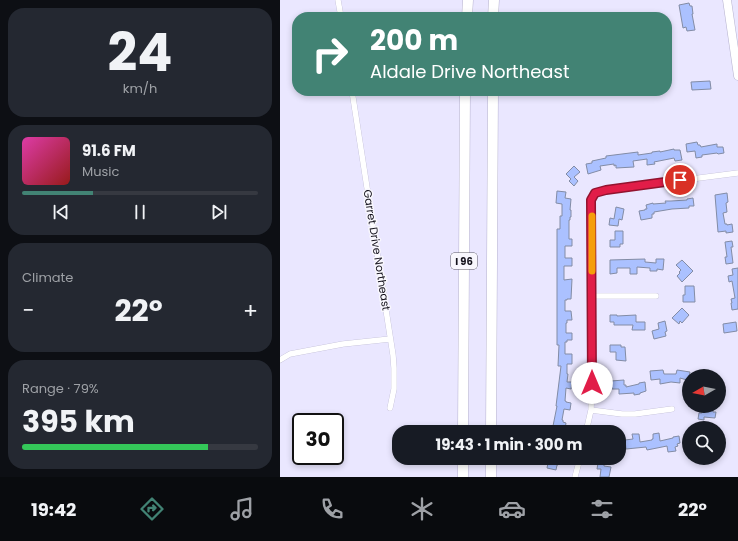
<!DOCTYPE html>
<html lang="en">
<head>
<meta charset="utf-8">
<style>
  body { margin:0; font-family:Poppins,sans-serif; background:#242831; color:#f1f3f6; height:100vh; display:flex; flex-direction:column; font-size:15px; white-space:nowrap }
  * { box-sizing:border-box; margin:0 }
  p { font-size:13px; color:#9ea1a6 }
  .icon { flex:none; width:22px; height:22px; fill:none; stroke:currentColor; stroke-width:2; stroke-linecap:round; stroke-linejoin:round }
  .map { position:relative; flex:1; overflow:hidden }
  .side { display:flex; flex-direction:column; gap:8px; padding:8px; background:#0d0f14; width:280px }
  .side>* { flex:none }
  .top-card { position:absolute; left:12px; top:12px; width:380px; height:84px; border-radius:16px; box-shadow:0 2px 6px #0003; background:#428374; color:#fff; overflow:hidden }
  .needle { width:26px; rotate:261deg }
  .buttons { position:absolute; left:402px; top:369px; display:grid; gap:8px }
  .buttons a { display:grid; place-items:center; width:44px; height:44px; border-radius:50%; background:#171b24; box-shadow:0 2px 6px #0003; font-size:20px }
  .speed { position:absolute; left:12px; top:413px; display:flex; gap:8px; font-size:20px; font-weight:700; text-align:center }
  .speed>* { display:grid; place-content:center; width:52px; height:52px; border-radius:50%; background:#171b24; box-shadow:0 2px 6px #0003; line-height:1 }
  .speed .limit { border:2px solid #111; border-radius:6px; background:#fff; color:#111 }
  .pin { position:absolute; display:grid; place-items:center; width:34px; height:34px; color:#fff; margin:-17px; border:2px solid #fff; border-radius:50%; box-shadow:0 1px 4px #0007 }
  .me { position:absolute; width:44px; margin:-22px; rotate:0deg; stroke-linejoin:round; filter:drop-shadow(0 0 3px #0008) }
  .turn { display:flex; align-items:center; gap:14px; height:84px; padding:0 12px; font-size:18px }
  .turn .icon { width:52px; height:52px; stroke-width:2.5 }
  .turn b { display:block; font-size:28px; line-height:34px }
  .big { font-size:30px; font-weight:700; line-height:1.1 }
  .side .card { flex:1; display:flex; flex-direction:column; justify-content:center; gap:6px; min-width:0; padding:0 14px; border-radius:16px; background:#242831 }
  .side .dial { align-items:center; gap:0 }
  .dial b { font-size:52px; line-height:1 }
  .song { display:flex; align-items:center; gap:12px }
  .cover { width:48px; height:48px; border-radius:6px; background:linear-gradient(135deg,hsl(320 70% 55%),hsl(0 70% 35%)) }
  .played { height:4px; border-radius:2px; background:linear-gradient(90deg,#428374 30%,#363941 30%) }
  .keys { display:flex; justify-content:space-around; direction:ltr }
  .heat { display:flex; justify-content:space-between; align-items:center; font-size:22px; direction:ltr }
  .charge { height:6px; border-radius:3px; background:linear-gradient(90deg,#34c759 79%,#363941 0) }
  .trip { position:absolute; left:112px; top:425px; width:234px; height:40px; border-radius:16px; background:#171b24; box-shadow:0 2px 6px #0003; font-weight:700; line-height:40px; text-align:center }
  .tabs { display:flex; height:64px; justify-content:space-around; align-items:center; background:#090b0e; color:#9ea1a6 }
  .tabs .icon { width:28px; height:28px }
  .tabs .on { color:#428374 }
  .tabs b { font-size:18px; color:#f1f3f6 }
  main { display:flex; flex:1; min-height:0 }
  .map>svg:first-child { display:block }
</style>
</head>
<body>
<main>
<section class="side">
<div class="card dial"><b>24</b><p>km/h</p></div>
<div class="card">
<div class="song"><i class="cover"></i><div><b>91.6 FM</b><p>Music</p></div></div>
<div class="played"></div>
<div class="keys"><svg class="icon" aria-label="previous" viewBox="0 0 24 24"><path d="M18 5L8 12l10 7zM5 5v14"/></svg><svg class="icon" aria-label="pause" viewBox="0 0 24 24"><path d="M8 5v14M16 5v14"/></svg><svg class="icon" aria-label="next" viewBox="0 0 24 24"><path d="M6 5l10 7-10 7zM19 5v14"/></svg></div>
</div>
<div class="card"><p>Climate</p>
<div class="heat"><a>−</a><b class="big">22°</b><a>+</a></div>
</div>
<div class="card"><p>Range · 79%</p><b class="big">395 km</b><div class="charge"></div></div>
</section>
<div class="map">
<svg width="458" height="477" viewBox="0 0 458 477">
  <rect width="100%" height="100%" fill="#eae7ff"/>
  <!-- building -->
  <path fill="#abc1ff" stroke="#838ca5" d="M409,3L410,6H412L413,14H412L415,30L407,31L406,27L403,28L399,5Z
    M430,81L431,89L412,90L411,82Z
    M417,142L418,145H420L421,147L437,144V147H443L444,153L438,154L437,153L422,155V157L416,158L415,151L407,152L406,144Z
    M394,149V150H400L402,160L395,161L394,158L374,162L375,164L367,165V159L353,161L354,167L336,168V165L334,166V164L320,166L321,170L308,174L306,164L312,163V161L326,158V156L358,152V155L372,153V152L380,151V152Z
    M294,166L300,172L294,177L298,181L294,186L289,181L291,179L286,174Z
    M277,191L286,192L285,198L291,199L290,210H291V217H290V220H289V239H292V246H285V258H292V266H284V280L292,279L291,299H287V300H285V311H291L292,320H287V323H286V333H292V340H287V342H285V354H292V364H287V374H288L287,382H292L291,389L286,388L285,401H286V402L291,403L290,410L284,409L282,420H283V422L286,423L285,429L273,426L277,406H276L281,366H278L279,345H277V229H280V216H282V204L276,203Z
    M447,193L448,202L446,203L447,212L443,213L445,224H447V225L452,224L453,232L446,233V231L438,232L435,195Z
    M413,198L414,206H409V208L392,209L374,212V214H372V218L361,220L359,211L365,210V209H367L366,205L373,203V204L386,203L385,201H391L407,200V199Z
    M336,207L344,209L342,220L339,219L338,226L329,225L330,218L334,219Z
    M335,231H343V244H340V247H330V240H335Z
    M452,241L453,247H451L453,263L446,264L445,257H447L445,242Z
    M365,259V262L376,263V259H384L383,270L377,269V271H370V268L357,267V274H350V268H337V273L330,274V260Z
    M402,260L413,271L402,282L397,276L400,273L399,272L401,270L396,265Z
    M458,268V309L452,310L451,303H452L451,299L455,298L452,281L449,282L448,276L453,275L452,269Z
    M405,286H414L415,302H403V295H405Z
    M402,308L409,315L402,323L400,321L399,324L392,318Z
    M330,315H337V316L356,315V322H365V330H352L353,325H334V322H330Z
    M385,321L387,331L385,332L386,336L374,339L372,331L379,329L378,323Z
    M456,322L457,331L444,333L443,324Z
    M330,345H341V347H345L346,361L336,360V352H330Z
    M383,370L384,374H396L397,370L410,372L409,377H408L407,380L400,378V383L391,382L380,384V379L371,380L370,371Z
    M344,380V385H346V387L359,384V383L365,382L366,391L360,393V394L354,395V393L339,394V389H332V387H331V381Z
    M424,406H433V412H436L435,418L424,417V420L418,419L419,413H422V409L424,410Z
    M379,433L380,441L393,438V437L399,436L400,443L397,444L398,446L395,447L396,451L388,452L387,446L367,450L366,447L346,449L345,440L353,439L352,434H359L360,442L372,440V439H373V434Z
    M269,458H280L278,465H277L276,470L267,468Z
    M318,463L324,464V466L331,467L329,477H320L321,469H317Z"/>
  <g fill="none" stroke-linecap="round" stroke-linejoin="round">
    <defs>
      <path id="minor" d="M58,0L61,17
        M72,91L113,355L114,368V389L110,408
        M312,296H376
        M0,360L10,354L63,344L110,339
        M311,410L342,414H355L392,409
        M306,432L311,410L312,383L311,200L315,193L326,190L458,173
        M295,477L300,458"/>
      <path id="secondary" d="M447,0L458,76"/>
      <path id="motorway" d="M187,17L188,0
        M213,17L214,0
        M183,432L185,91
        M211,432L213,91
        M183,477V458
        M211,477V458"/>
    </defs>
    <!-- minor casing -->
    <use href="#minor" stroke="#b7b3cf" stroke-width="6"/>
    <!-- secondary casing -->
    <use href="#secondary" stroke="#b7b3cf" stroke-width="9"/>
    <!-- motorway casing -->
    <use href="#motorway" stroke="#b7b3cf" stroke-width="11"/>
    <!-- minor -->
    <use href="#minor" stroke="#fff" stroke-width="5.5"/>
    <!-- secondary -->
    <use href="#secondary" stroke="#fff" stroke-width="8"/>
    <!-- motorway -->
    <use href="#motorway" stroke="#fff" stroke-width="10"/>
  </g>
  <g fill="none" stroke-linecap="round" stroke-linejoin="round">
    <defs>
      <path id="route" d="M312,383L311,200L315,193L326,190L400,180"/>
    </defs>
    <!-- route casing -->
    <use href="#route" stroke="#92132f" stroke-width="10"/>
    <!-- route -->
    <use href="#route" stroke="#e11d48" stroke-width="7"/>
    <!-- slow -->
    <path stroke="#f59e0b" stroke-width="7" d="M312,216V271"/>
  </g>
  <g text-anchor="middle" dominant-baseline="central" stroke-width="3" stroke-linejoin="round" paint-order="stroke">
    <!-- shield labels -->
    <rect fill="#f8f7fd" stroke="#585760" stroke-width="1" x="171" y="253" width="26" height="16" rx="3"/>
    <g font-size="10" font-weight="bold" fill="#14121c">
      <text x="184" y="261">I 96</text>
    </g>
    <!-- street labels -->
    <g font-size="11" fill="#14121c" stroke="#f8f7fd">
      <text transform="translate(97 250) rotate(81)">Garret Drive Northeast</text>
    </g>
  </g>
</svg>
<div class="buttons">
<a><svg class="needle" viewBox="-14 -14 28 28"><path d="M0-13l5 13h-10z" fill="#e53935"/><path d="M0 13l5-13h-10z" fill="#9ea1a6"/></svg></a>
<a><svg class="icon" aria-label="search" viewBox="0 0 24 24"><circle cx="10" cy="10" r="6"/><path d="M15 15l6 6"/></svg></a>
</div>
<div class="speed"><div class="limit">30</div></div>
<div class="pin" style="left:400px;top:180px;background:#d93025"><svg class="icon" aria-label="arrive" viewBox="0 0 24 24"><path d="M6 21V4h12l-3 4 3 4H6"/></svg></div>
<svg class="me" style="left:312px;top:383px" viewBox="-20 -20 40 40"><circle r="19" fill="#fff"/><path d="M0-13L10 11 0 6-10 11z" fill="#e11d48"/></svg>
<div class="trip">19:43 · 1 min · 300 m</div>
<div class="top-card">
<div class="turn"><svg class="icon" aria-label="right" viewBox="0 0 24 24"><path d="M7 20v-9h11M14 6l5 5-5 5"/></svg><div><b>200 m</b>Aldale Drive Northeast</div></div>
</div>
</div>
</main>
<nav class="tabs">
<b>19:42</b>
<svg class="icon on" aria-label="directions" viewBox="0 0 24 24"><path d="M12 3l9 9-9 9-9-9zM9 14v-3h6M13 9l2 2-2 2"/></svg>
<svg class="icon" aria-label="music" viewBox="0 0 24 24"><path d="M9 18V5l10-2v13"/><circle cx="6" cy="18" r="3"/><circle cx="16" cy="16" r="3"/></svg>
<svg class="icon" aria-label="phone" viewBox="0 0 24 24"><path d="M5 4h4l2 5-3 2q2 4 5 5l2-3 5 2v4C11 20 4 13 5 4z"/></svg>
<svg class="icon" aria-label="climate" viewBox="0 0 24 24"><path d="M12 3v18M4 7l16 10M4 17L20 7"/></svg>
<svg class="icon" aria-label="car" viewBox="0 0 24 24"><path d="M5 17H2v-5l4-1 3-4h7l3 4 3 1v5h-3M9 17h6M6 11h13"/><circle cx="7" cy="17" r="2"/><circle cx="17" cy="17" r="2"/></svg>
<svg class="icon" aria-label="filters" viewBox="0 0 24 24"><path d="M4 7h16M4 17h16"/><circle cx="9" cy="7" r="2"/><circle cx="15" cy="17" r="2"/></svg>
<b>22°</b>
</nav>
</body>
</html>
